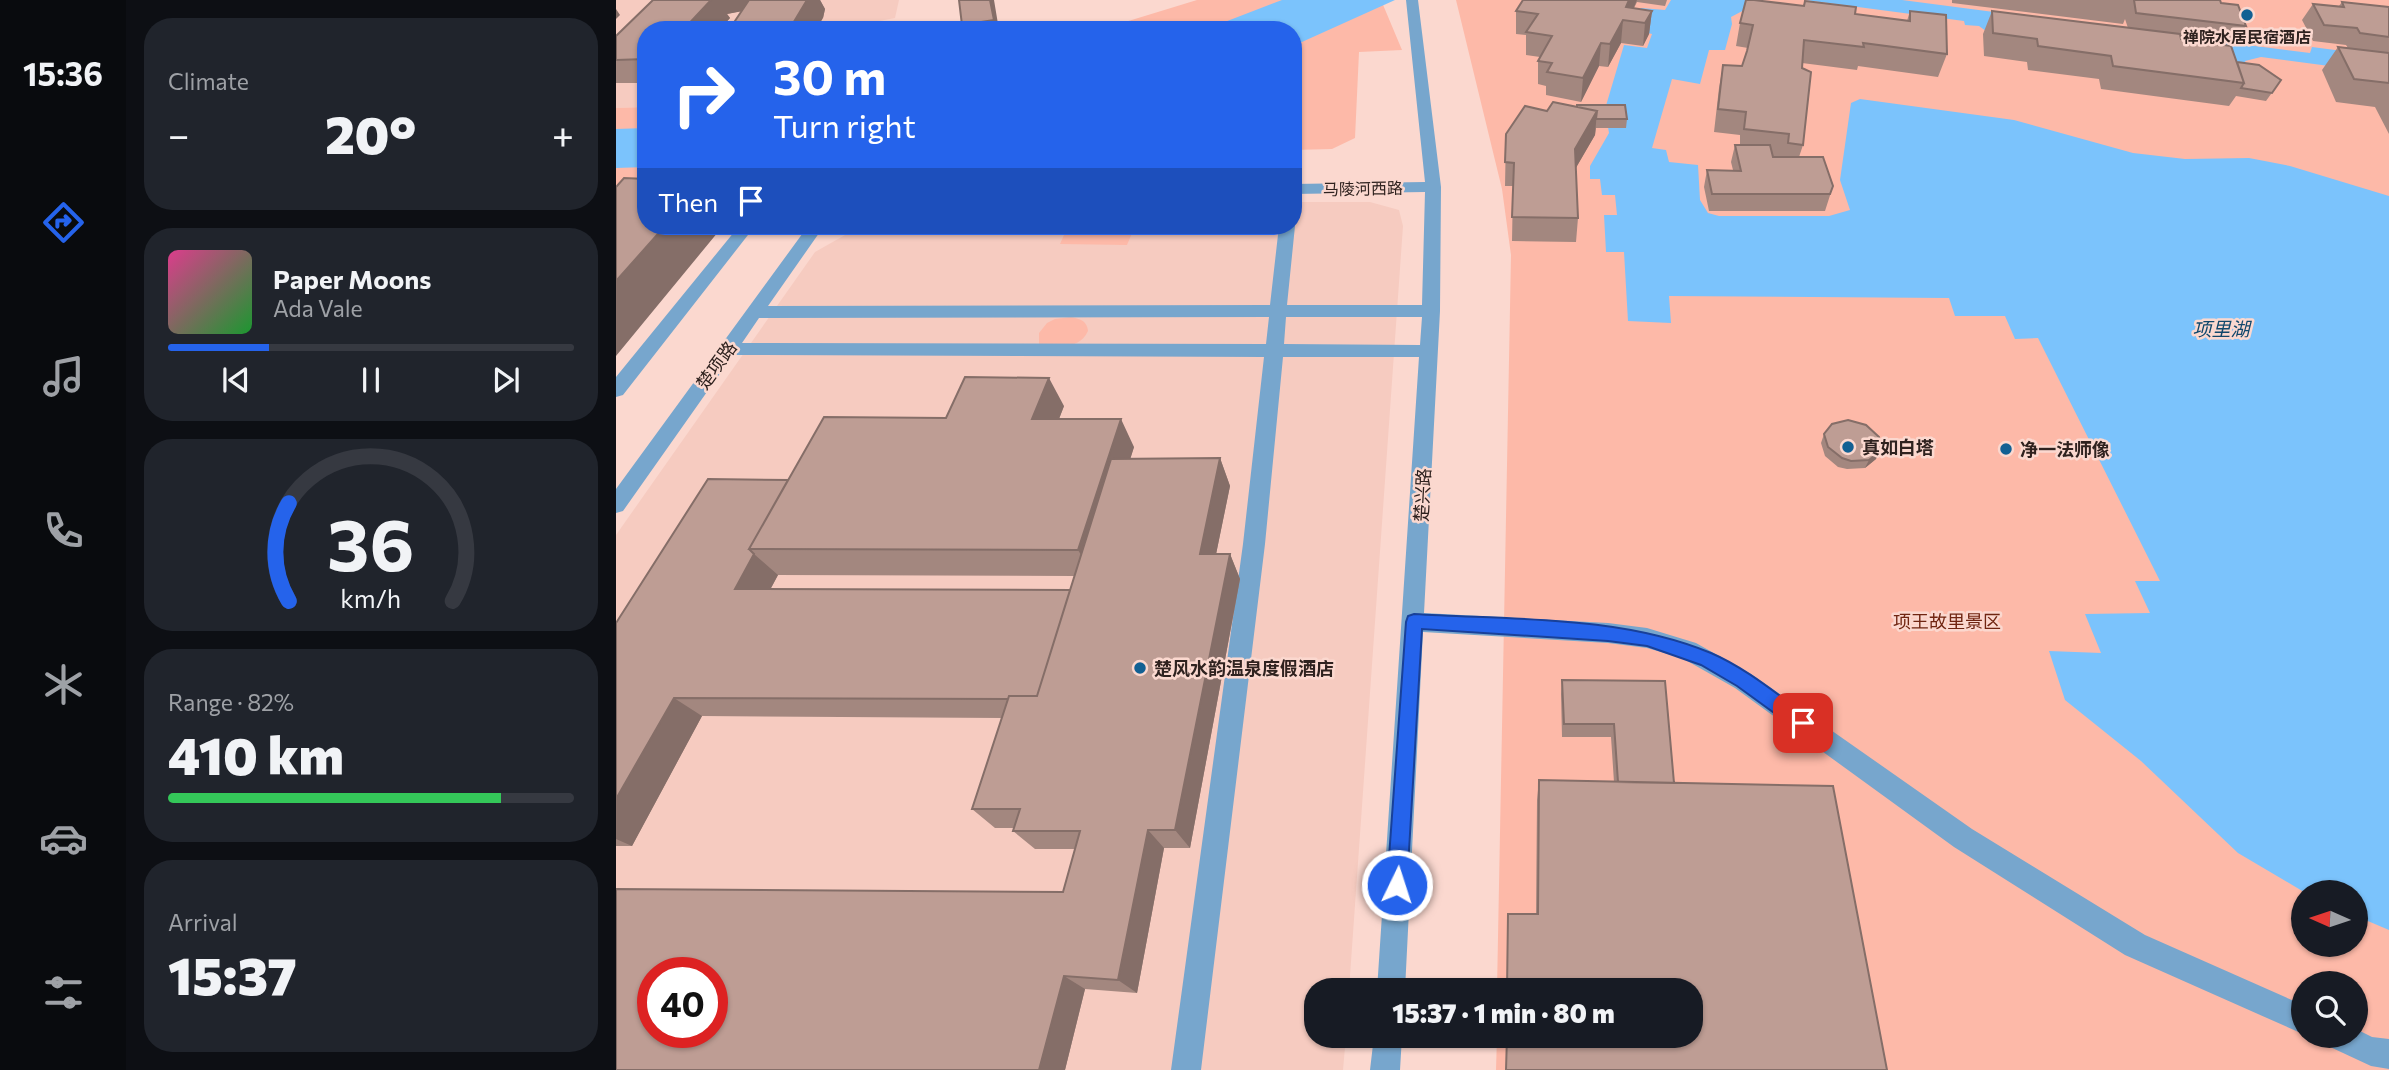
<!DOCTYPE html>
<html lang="en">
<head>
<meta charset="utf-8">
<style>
  body { margin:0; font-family:Commissioner,"Noto Sans SC",sans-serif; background:#20242c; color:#f1f3f6; height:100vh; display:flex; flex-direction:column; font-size:26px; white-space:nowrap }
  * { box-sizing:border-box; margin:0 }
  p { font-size:23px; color:#9ea1a6 }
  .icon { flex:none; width:38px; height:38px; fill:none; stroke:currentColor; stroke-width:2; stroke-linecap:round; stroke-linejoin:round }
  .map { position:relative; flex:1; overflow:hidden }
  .panel { display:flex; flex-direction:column; gap:18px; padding:18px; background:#0d0f14; width:490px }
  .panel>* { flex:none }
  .hud { position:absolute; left:21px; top:21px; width:665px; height:214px; border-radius:28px; box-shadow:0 2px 5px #0004; background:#2563eb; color:#fff; overflow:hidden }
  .needle { width:46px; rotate:273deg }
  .tools { position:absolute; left:1675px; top:880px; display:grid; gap:14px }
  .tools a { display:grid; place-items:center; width:77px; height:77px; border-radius:50%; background:#171b24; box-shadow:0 2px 5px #0004; font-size:35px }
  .speed { position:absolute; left:21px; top:957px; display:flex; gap:14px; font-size:35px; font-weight:700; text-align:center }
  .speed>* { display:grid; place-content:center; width:91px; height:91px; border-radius:50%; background:#171b24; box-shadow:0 2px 5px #0004; line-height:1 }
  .speed .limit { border:10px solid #d22; background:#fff; color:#111 }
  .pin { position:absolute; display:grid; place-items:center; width:60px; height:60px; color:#fff; margin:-30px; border-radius:14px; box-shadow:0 4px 10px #0006 }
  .me { position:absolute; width:77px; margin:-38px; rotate:4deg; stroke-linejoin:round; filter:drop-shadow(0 0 5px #0008) }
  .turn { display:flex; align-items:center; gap:24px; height:147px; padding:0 21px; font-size:32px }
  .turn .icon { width:91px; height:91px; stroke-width:2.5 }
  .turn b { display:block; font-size:49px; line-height:60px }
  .then { display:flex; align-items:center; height:66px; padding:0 21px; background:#0003; gap:14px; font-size:26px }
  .big { font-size:52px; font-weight:800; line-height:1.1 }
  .panel .tile { flex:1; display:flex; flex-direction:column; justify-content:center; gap:10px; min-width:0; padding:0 24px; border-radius:28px; background:#20242c }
  .panel .dial { align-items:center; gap:0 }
  .dial svg { height:182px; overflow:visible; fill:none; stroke:#363941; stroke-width:7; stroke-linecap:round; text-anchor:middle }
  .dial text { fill:#f1f3f6; stroke:none }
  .song { display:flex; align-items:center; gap:21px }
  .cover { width:84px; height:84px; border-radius:10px; background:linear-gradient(135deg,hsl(330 70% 55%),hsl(130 70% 35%)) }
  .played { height:7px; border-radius:4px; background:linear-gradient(90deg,#2563eb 25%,#363941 25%) }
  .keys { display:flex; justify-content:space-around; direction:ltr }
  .heat { display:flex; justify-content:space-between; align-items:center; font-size:38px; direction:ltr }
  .charge { height:10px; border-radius:5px; background:linear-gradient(90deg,#34c759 82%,#363941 0) }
  .trip { position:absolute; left:688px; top:978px; width:399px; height:70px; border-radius:28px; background:#171b24; box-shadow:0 2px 5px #0004; font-weight:800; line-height:70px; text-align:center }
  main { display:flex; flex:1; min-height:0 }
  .menu { display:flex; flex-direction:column; width:126px; justify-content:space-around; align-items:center; background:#090b0e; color:#9ea1a6 }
  .menu .icon { width:49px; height:49px }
  .menu .current { color:#2563eb }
  .menu b { font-size:32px; color:#f1f3f6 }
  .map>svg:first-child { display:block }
</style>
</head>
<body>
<main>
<nav class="menu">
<b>15:36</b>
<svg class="icon current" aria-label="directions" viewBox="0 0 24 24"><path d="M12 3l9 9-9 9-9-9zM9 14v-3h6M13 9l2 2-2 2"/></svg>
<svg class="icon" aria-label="music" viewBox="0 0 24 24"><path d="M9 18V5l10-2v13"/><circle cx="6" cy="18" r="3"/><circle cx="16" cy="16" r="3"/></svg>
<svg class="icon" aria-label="phone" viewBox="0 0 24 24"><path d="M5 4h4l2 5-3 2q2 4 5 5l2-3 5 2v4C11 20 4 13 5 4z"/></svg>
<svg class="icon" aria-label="climate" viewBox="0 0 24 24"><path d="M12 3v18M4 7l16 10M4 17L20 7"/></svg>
<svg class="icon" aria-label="car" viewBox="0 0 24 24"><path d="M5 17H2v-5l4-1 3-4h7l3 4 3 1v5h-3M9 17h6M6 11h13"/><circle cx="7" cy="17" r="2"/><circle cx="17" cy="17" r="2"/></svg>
<svg class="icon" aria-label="filters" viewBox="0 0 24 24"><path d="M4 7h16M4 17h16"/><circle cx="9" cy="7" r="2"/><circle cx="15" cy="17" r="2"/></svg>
</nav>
<section class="panel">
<div class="tile"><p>Climate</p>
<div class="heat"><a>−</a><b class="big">20°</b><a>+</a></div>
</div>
<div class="tile">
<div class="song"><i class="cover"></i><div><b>Paper Moons</b><p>Ada Vale</p></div></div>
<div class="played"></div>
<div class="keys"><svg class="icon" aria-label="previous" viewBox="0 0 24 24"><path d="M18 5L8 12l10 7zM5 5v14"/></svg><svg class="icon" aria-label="pause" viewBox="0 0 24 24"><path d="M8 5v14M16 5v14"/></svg><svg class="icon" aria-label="next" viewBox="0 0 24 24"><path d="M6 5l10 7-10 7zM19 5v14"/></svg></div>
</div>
<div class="tile dial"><svg viewBox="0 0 100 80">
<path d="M14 69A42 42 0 1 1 86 69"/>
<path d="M14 69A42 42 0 0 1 14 26" stroke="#2563eb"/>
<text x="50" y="56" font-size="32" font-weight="700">36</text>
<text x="50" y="72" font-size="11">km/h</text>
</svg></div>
<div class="tile"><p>Range · 82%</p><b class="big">410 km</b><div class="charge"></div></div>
<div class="tile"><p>Arrival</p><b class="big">15:37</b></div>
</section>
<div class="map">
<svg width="1773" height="1070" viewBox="0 0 1773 1070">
  <rect width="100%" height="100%" fill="#fbd8cf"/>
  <!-- built -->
  <path fill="#f6cbc0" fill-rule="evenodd" d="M0,0H283L279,18L247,24L243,30H30V107L0,108Z
    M677,202H754L783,210L787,226L733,990H700V1036H730L727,1070H0V535L199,252L245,226H677ZM37,973H96V1032H37Z"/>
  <!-- green -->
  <path fill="#fdb9a8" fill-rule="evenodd" d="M581,0H765L786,50L743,52L739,138L716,149L677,150V30H483Z
    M840,0H1773V1070H880L881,1036H1074V990H881L895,255L886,189ZM1687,892H1740V945H1687ZM1687,984H1740V1036H1687Z
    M30,107V185H0V108Z
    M452,226H519L511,245L444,244Z
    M455,317C465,319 471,321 472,331C463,351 442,345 423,344V333L431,323L439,319Z"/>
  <!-- water -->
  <path fill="#7bc3fc" d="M666,0H779L677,46V30H588Z
    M1055,0H1147L1115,17L1116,24L1109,50H1093L1084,84L1056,79L1036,148L1050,150L1053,162L1082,165L1084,200L1092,213L1103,216H1213L1234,210L1224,180L1235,103L1244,99L1398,120L1517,153L1569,159L1633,158L1674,166L1773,196V930L1740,916V892H1688L1622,853L1525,761L1449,700L1433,651L1485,653L1469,614L1534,613L1519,581H1544L1422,338L1399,339L1389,316H1339L1333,298L1053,296L1055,323L1012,321L1008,252H990L988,215H1001L999,195H986L984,179H974V166L993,133L989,109L1008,45L1031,48L1036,34L1015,29L1025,8L1049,10Z
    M1189,0H1286L1694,53L1696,47L1773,57L1766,73L1645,57L1629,61L1631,67L1370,31L1363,26L1349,25L1348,21Z
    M30,128V167L0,168V129Z"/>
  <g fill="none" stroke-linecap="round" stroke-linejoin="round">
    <!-- minor -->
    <path fill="#77a6cd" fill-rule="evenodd" d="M790,0H802L825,187L824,311L808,613L992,623L1031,628L1080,643L1135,674L1356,829L1529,935L1687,1005V1034L1509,955L1338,847L1119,688L1066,658L1031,648L992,643L807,632L789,990H761L803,357H667L649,544L585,1070H555L627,544L648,357L117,355L7,511L0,513V489L192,226H208L152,306L654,305L663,226H677V223L679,226L671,305H806L809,192L677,194V184L809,182ZM653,317L650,344L126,343L143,318ZM670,317H806L804,345L668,344Z
      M123,226H139L7,395L0,397V377Z
      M1740,1029L1756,1037L1773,1039V1069L1755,1066L1712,1046L1708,1036H1740Z
      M758,1036H786L784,1070H754Z"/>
  </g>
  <!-- wall -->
  <path fill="#a3877f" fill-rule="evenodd" d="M37,0H204L209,9L207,18L125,11L111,14L114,18L103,30H30V83H0V36Z
    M907,0H1051L1049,6L1021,2L1018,8L1036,11L1033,34L1027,46L1005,43L992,67L983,66L965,102L930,95V86L922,84V61L924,57L910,55V35L900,34V11Z
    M1336,0H1604L1605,3L1630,26L1620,42L1564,36L1565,39L1665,80L1650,101L1620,96L1613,106L1485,89L1483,79L1412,70L1411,62L1368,56L1367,34L1376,11L1512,28L1509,19L1507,24L1336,3Z
    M1189,1L1239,14L1291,21L1294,11L1331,54L1322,77L1242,66L1241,70L1186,63L1187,145L1183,157L1217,186L1209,211H1093L1088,187L1091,170H1117L1115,162L1119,145H1124V135L1098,132L1103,88L1107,65L1126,66L1132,48L1120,46L1124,23L1187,6Z
    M1726,2L1773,7V134L1759,107L1720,102L1706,70L1722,47L1732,48L1730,45L1697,41L1686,20L1697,4L1723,6Z
    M931,111L1011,119L1010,128H980L979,135L959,169L962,218L960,242L896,241L897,186H889L890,134Z
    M448,406L443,419L518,447L514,459L604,458L614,486L600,554H614L624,579L574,848H548L521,993L469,989L449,1070L447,892L459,849H419L397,831L398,828H379L356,809L386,718L86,716L16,846H0V623L172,480L330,418ZM162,575L459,576L454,590H154Z
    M1208,434L1260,459L1249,468L1231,469L1222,467L1209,456L1205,443Z
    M946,680L1049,681L1058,783L1217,786L920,914L921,800L923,780L998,782L995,737H946L945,694Z"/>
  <!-- shaded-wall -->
  <path fill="#856e68" d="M93,0H132L138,9L111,14L114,18L103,30H67Z
    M191,0H204L209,9L207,18L200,30H173Z
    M374,0H378L383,30H348L346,25Z
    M1013,0H1021L1012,21L1010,7Z
    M0,9L4,15L0,19Z
    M1036,11L1033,34L1027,46L1029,23Z
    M1007,20L1005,43L992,67L994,44Z
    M985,43L983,66L965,102L967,78Z
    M981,111L979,135L957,173L959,149Z
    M49,226H107L0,356V281Z
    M433,378L448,406L432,447L416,419Z
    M505,419L518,447L478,576L462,550Z
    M1264,451L1260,459L1249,468L1253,460Z
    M604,458L614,486L595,579L584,554Z
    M138,554L162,575L143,610L119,589Z
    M614,554L624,579L574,848L559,830Z
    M58,698L86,716L16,846L0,839V799Z
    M532,830L548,848L521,993L502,980Z
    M448,976L469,989L449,1070H423Z"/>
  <!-- building -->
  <path fill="#be9d94" stroke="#856e68" stroke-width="2" fill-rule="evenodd" d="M37,0H95L67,30H30V59L0,60V36Z
    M133,0H191L173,30H113Z
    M343,0H374L378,20L346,25Z
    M907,0H1013L1010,7L1036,11L1029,23L1007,20L994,44L985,43L967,78L931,72L936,63L922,61L936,36L910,32L922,14L900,11Z
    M1130,0H1138L1188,6L1189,1L1240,7L1239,14L1294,21V11L1330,15L1331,54L1247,43L1248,47L1188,40L1186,68L1195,72L1187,145L1172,143L1173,134L1128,129L1130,112L1102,109L1107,65L1126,66L1131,51L1137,25L1124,23Z
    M1518,0H1604L1605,3L1622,5L1630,26L1520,13Z
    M1726,2L1773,7V37L1744,33L1741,28L1708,25L1697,4L1728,7Z
    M1376,11L1564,34L1565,39L1615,46L1628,83L1497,66L1495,56L1422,46L1421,39L1377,33Z
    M1722,47L1773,53V83L1738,79Z
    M1621,62L1643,65L1665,80L1656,93L1625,88L1628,83Z
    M937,102L981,111L959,149L962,218L896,217L898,163L889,162L890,134L909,106L931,111Z
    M961,105H1009L1011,119H980L981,111L961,107Z
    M1119,145H1154L1157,157H1207L1217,186L1214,194H1096L1091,170L1125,171Z
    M8,178L30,179V226H49L0,281V187Z
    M349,377L433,378L416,419H505L462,550L133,549L208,417L330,418Z
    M1232,420L1250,425L1263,437L1264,451L1253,460L1235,461L1226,458L1212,447L1208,434L1216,424Z
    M604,458L584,554H614L559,830H532L502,980L448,976L423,1070H0V889L447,892L464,831H397L404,809H356L393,696H421L495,459ZM37,973H96V1032H37Z
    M92,479L172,480L133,549L138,554L119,589L454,590L421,696H393L392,699L58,698L0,799V623Z
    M946,680L1049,681L1058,783L1002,782L998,724H948Z
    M923,780L1217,786L1271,1070H890L891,1036H1074V990H891L892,914H922Z"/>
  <!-- route -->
  <path fill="#2563eb" stroke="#184099" stroke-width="2" d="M798,614C896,620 1004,615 1095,653C1130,668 1162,695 1193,717L1196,723L1193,729L1187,732L1180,729L1121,686L1085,665L1031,646L992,641L806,629L791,885L788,892L781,895L774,892L771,885L790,622L792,616Z"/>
  <!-- markers -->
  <g fill="#126093" stroke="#fbd8cf" stroke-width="2.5">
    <circle cx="1631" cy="15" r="7"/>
    <circle cx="1232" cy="447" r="7"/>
    <circle cx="1390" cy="449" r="7"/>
    <circle cx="524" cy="668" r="7"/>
  </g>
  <g text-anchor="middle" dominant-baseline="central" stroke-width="5" stroke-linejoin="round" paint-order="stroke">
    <!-- far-poi labels -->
    <g font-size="16" font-weight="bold" fill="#2f221f" stroke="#fbd8cf">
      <text x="1631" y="36">禅院水居民宿酒店</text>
    </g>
    <!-- far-street labels -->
    <g font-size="16" fill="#2f221f" stroke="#fbd8cf">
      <text transform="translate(747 188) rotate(-1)">马陵河西路</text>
    </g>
    <!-- street labels -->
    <g font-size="18" fill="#2f221f" stroke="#fbd8cf">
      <text transform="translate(100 365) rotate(-54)">楚项路</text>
      <text transform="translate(806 495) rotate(-87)">楚兴路</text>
    </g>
    <!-- poi labels -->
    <g font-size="18" font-weight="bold" fill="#2f221f" stroke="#fbd8cf" text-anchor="start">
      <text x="1246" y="447">真如白塔</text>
      <text x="1404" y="449">净一法师像</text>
      <text x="538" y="668">楚风水韵温泉度假酒店</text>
    </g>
    <!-- park labels -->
    <g font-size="18" fill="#702511" stroke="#fbd8cf">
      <text x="1331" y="621">项王故里景区</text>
    </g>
    <!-- water labels -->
    <g font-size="19" font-style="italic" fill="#10476c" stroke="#fbd8cf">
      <text x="1605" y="328">项里湖</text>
    </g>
  </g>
</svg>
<div class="tools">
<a><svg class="needle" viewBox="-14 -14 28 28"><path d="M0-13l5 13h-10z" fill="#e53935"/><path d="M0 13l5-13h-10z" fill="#9ea1a6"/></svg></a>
<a><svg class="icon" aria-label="search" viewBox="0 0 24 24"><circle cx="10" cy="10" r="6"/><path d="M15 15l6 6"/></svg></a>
</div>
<div class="speed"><div class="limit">40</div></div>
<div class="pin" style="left:1187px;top:723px;background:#d93025"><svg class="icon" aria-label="arrive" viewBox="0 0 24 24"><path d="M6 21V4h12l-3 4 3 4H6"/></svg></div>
<svg class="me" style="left:781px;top:885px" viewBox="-20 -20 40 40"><circle r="17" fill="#2563eb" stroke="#fff" stroke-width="3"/><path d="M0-11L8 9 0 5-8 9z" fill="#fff"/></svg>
<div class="trip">15:37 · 1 min · 80 m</div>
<div class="hud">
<div class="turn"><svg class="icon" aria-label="right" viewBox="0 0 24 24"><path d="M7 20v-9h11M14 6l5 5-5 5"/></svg><div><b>30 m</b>Turn right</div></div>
<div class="then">Then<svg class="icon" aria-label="arrive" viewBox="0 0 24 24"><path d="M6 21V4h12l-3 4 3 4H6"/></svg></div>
</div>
</div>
</main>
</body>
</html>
